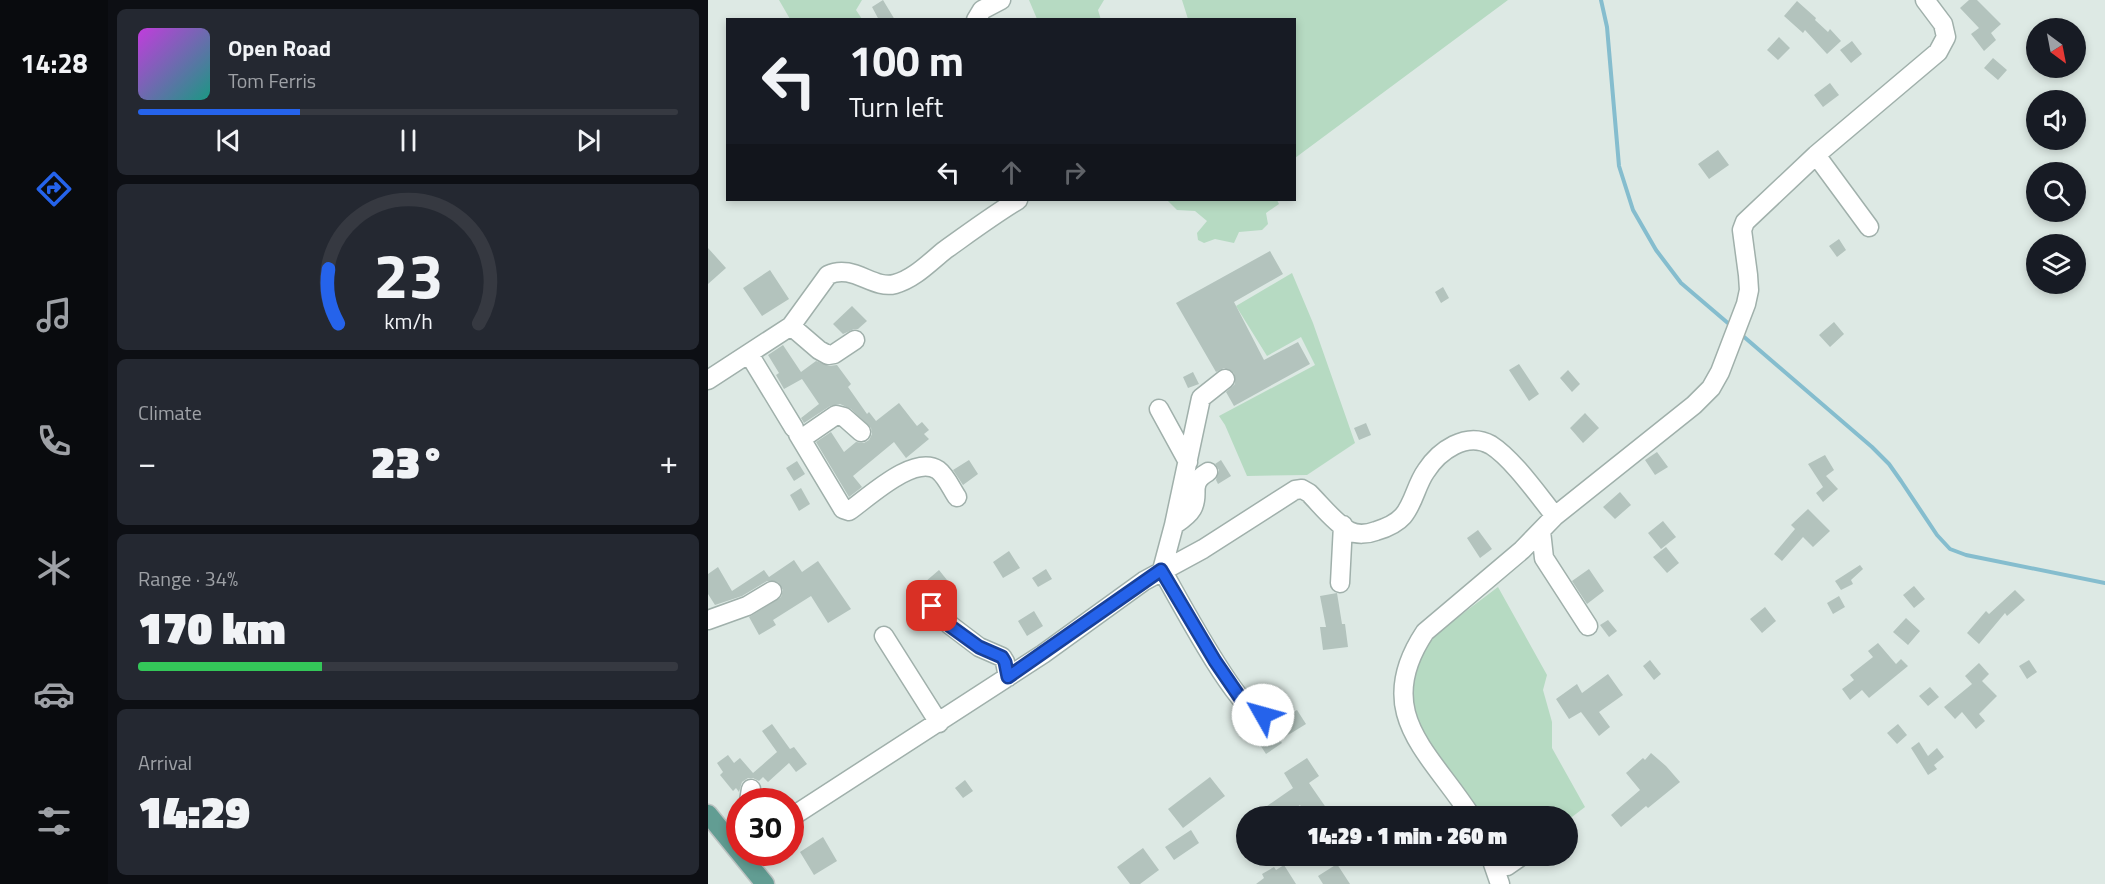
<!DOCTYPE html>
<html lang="en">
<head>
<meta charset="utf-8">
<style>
  body { margin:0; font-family:"Titillium Web",sans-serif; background:#242831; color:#f1f3f6; height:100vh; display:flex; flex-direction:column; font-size:22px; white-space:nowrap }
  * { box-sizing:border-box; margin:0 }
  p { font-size:20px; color:#9ea1a6 }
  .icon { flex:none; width:33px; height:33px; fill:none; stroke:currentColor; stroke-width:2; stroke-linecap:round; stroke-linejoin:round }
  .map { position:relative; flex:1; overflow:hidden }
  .details { display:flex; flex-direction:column; gap:9px; padding:9px; background:#0d0f14; width:600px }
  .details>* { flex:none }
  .hud { position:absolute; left:18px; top:18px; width:570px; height:183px; border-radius:0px; box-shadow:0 3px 9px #0003; background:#171b24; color:#f1f3f6; overflow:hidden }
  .needle { width:39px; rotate:148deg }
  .fabs { position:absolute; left:1318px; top:18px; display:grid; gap:12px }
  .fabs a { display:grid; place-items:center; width:60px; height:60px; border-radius:50%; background:#171b24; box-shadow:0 3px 9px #0003; font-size:30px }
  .speed { position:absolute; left:18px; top:788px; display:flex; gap:12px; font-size:30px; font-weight:700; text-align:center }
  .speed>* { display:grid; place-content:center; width:78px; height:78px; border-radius:50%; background:#171b24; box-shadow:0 3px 9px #0003; line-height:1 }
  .speed .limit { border:9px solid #d22; background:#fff; color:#111 }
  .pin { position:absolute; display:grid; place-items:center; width:51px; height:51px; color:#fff; margin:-26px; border-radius:12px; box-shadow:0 3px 9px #0006 }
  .me { position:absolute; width:66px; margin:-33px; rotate:308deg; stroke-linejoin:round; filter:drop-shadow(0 0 4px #0008) }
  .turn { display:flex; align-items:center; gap:21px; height:126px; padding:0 24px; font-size:27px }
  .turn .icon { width:78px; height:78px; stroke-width:2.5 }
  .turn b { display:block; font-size:42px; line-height:51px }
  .lanes { display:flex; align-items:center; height:57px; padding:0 24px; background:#0003; justify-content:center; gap:30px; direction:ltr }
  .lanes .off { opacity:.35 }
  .big { font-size:45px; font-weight:800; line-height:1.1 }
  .details .card { flex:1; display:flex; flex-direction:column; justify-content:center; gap:9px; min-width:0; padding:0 21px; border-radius:9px; background:#242831 }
  .details .dial { align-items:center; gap:0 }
  .dial svg { height:156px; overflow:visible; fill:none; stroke:#363941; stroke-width:7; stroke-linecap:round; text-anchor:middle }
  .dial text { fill:#f1f3f6; stroke:none }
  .song { display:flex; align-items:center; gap:18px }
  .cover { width:72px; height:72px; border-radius:9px; background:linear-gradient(135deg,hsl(290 70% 55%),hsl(170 70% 35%)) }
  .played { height:6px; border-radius:3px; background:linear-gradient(90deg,#2563eb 30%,#363941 30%) }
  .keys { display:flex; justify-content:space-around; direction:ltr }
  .heat { display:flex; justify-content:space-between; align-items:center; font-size:33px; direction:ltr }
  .charge { height:9px; border-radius:4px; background:linear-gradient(90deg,#34c759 34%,#363941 0) }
  .trip { position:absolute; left:528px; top:806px; width:342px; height:60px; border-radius:30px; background:#171b24; box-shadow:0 3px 9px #0003; font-weight:800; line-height:60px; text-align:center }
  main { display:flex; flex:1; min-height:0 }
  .menu { display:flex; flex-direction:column; width:108px; justify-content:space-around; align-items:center; background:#090b0e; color:#9ea1a6 }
  .menu .icon { width:42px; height:42px }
  .menu .current { color:#2563eb }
  .menu b { font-size:27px; color:#f1f3f6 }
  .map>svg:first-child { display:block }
</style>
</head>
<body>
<main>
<nav class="menu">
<b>14:28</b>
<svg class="icon current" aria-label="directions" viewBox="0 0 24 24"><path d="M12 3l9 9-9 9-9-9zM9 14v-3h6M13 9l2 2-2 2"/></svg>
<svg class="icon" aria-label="music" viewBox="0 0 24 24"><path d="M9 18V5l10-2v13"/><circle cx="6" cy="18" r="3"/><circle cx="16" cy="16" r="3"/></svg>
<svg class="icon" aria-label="phone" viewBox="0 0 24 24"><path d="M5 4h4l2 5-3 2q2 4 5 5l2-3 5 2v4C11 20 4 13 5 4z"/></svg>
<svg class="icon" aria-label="climate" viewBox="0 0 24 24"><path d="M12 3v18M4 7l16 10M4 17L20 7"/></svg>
<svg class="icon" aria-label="car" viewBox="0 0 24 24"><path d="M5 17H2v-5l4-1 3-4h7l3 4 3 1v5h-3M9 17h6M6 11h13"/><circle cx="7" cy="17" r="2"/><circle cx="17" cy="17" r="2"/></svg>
<svg class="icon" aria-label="filters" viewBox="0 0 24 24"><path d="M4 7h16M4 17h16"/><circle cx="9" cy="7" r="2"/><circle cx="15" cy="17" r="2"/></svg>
</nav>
<section class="details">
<div class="card">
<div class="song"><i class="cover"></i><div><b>Open Road</b><p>Tom Ferris</p></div></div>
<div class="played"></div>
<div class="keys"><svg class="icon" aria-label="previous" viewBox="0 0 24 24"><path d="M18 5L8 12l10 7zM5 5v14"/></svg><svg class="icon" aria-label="pause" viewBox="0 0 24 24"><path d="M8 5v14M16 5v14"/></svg><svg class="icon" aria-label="next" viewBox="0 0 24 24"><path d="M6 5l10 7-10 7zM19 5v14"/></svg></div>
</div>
<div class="card dial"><svg viewBox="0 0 100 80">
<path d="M14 69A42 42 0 1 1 86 69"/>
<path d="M14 69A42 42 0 0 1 9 41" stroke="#2563eb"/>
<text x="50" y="56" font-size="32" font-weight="700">23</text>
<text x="50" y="72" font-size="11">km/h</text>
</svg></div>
<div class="card"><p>Climate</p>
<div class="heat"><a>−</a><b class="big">23°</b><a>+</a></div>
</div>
<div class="card"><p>Range · 34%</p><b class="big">170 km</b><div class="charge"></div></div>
<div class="card"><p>Arrival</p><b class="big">14:29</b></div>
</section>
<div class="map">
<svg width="1397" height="884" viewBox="0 0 1397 884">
  <rect width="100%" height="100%" fill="#dde9e4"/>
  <!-- green -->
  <path fill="#b6dac2" d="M71,0H154L148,10L154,19H82Z
    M321,0H396L390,10L393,20L329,19Z
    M474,0H800L587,158L586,20L480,19Z
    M459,200H569L571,204L558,213L560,224L554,230L531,232L526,243L507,239L496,243L490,240L489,233L499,221L487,211L469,210Z
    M584,273L605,323L647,443L599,475L539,476L517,425L511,416L607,365L593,337L559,356L528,306Z
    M790,587L839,675L835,690L844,722V748L877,807L860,820V816H759L714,748L702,698L705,670L717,642Z"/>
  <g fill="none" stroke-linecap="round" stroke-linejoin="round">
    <!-- stream -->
    <path stroke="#85bdce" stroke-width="4" d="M893,0L899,27L911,166L925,210L948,250L973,283L1021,324
      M1035,336L1164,447L1181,464L1193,481L1229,535L1242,549L1258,555L1397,583"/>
  </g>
  <!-- building -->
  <path fill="#b3c3bd" d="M175,0L187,20H171L164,7Z
    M1261,0H1269L1293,24L1283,33L1288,40L1276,51L1263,34L1271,28L1252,8Z
    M1089,1L1108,18L1107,20L1120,32L1122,29L1133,41L1119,54L1097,30L1095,33L1076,16Z
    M1071,37L1082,48L1070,60L1059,50Z
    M1144,41L1154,54L1143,63L1132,50Z
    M1285,58L1299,70L1290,80L1276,68Z
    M1122,83L1131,95L1115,107L1106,95Z
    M1010,150L1021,165L1001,179L990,164Z
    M1131,239L1138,250L1129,257L1121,246Z
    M0,248L18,268L0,284Z
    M562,251L575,274L526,302L556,360L590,342L602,364L526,406L518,392L527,384L526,373L516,368L508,372L468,303Z
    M62,270L81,299L54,316L35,288Z
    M735,287L741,298L733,303L727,292Z
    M144,306L159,321L150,329H146L135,334L125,324Z
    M1126,322L1136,334L1122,347L1111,335Z
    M75,345L93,372L108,361L121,366L129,365L143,384L140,387L159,414L161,412L168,421L191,403L209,426L214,422L221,430L216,434L221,439L198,458L186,442L145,476L154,487L141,497L108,442L123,432L136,452L148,442L156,443L161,440L164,434L163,428L143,409L132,404L122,406L96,423L93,418L111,404L94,379L76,389L68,375L71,373L60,355Z
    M811,364L831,394L821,401L801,370Z
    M860,370L872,384L864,392L852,378Z
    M485,372L491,384L480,388L475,377Z
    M877,413L891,428L875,443L862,428Z
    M658,423L663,435L651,440L646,428Z
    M949,452L960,467L947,475L937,460Z
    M1117,455L1126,470L1118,476L1130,489L1115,502L1108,493L1115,487L1100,464Z
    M261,460L270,474L255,485L245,470Z
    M513,460L523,476L510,484L508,480L511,470L507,464Z
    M89,461L97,474L86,481L78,468Z
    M93,488L102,504L91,511L82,495Z
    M912,492L923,505L907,519L895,507Z
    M1100,509L1122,531L1105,547L1095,537L1074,561L1066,554L1087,529L1083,525Z
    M955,521L968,537L953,549L940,533Z
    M770,530L784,549L772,558L759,538Z
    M958,547L971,563L959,573L945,557Z
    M301,551L312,568L295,578L285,562Z
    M86,560L94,572L110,561L143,609L120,623L103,596L65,620L68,625L51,635L41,617L73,597L75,590L70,582L59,581L34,596L7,605L0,594V574L10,567L24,591L56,570L61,577Z
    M1152,565L1155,569L1143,580L1145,584L1133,590L1127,581Z
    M338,569L344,579L330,587L324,578Z
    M881,569L896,591L879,604L864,581Z
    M231,570L243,585L229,596L222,595L218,597L210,588Z
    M1206,586L1217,599L1206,608L1195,595Z
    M1307,590L1317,600L1299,616L1297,613L1271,644L1259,633L1278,611L1281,614Z
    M629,593L634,624H637L640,647L615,650L612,627H618L612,596Z
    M1131,596L1137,607L1125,614L1119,603Z
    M1057,607L1068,621L1054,633L1042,619Z
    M326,611L335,626L319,636L310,621Z
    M1198,618L1212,631L1200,645L1185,632Z
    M900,620L909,631L901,637L892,625Z
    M1170,643L1188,664L1193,659L1200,666L1161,698L1154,690L1142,700L1134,689L1146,680L1142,675L1165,657L1160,651Z
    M942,660L953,674L946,680L935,666Z
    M1321,660L1329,672L1319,679L1311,666Z
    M1271,663L1281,674L1274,681L1289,696L1271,714L1277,721L1268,729L1254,712L1247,719L1236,707L1264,684L1257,676Z
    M900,674L915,695L891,712L902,727L891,736L873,712L861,719L848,699L869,684L874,693Z
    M1222,687L1231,697L1220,706L1211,696Z
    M589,710L598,724L572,740L574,743L558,754L549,740L568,726L577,724L582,714Z
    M64,724L82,749L86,747L99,764L88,772L81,763L60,782L55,777L51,781L45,778H40L34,782L31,792L28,788L25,791L12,775L15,772L9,763L20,755L26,763L32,758L45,773L69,752L54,731Z
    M1190,724L1199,735L1189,744L1179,733Z
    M1211,742L1220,756L1229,748L1236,757L1226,765L1229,769L1220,775L1203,748Z
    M943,753L958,766L972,782L940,808L938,806L913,827L903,815L932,790L918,773L935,758L937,760Z
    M599,758L611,776L601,783L621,812L615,816H599L592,805L576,816H567L559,806L585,788L576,773Z
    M502,777L517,796L475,828L460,809Z
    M257,780L265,791L255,798L247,788Z
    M483,830L491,843L466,860L457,847Z
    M115,837L129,861L106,875L92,852Z
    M435,848L451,870L432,884H422L409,867Z
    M45,852H63L65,857L63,860L58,861Z
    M629,864L642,884H615L610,876Z
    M576,865L588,884H548L556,878L554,874L566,867L568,870Z"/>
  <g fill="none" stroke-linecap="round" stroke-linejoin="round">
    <defs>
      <path id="minor" d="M268,20L274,10L293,0
        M1108,155L1161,227
        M83,326L111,350L120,355L126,354L147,340
        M41,354L86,428
        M517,379L493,398L466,525L454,570C470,598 524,700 548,713C554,717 563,715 571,715
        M0,380L83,326L120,275C145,263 165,290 187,284C206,279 222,262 237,250C261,233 285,215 310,200
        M451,409L480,462
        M90,434L135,509L141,511C161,497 206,454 230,470C238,476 243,488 249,497
        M93,439L128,415L136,417L153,432
        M466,525C472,521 480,516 484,509C493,494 479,484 500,472
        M833,531L836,558L880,626
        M632,583L635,525
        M224,606L242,625L271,647L294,657L297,662L300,677
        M0,620L39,606L64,591
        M176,636L231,723
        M41,801L43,789
        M763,816C722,752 663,713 717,632L814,550L847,516L986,405L1003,388L1012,372L1038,304L1041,290L1040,275L1034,230L1037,222L1108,155L1230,52L1238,37L1235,24L1217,0
        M82,818L335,654L436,581L495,549L587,490L594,489L601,493C613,505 626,522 641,531C649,535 660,534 668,531C678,528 688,524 695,516C706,503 708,485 718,471C731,451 758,431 783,445C805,459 830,495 847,516
        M782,855L792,884
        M785,864L799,866L815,855"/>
      <path id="major" d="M0,814L57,884"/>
    </defs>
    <!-- minor casing -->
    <use href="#minor" stroke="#a0b0ab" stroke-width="21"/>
    <!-- major casing -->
    <use href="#major" stroke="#bcc3c2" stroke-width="21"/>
    <!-- minor -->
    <use href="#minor" stroke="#fff" stroke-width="18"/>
    <!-- major -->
    <use href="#major" stroke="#629d93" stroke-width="18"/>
  </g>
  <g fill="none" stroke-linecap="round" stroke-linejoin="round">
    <defs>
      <path id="route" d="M224,606L242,626L271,647L294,657L297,662L300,677L453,570L507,661L533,699L548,713L555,715"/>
    </defs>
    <!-- route casing -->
    <use href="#route" stroke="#184099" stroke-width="15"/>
    <!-- route -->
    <use href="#route" stroke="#2563eb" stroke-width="10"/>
  </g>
</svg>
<div class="fabs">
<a><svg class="needle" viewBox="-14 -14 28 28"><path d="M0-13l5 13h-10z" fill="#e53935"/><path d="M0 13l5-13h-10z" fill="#9ea1a6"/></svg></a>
<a><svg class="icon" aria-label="sound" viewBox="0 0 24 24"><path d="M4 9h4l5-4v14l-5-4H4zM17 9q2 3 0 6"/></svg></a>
<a><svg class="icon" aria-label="search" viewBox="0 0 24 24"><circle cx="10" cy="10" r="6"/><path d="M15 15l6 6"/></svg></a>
<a><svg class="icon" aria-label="layers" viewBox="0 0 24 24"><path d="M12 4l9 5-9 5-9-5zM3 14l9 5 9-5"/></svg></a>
</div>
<div class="speed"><div class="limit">30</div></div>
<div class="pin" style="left:224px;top:606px;background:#d93025"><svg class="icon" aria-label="arrive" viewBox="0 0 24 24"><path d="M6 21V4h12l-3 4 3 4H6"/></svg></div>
<svg class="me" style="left:555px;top:715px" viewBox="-20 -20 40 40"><circle r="19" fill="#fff"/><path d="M0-13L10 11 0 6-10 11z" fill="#2563eb"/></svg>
<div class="trip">14:29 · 1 min · 260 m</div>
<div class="hud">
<div class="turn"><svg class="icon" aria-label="left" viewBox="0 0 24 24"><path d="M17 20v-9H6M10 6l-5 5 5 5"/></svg><div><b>100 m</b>Turn left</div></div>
<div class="lanes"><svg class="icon" aria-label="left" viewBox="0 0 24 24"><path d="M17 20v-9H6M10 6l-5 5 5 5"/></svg><svg class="icon off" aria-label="ahead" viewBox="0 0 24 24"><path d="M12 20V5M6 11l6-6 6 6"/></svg><svg class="icon off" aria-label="right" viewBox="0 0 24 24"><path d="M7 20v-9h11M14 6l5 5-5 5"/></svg></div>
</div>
</div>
</main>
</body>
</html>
